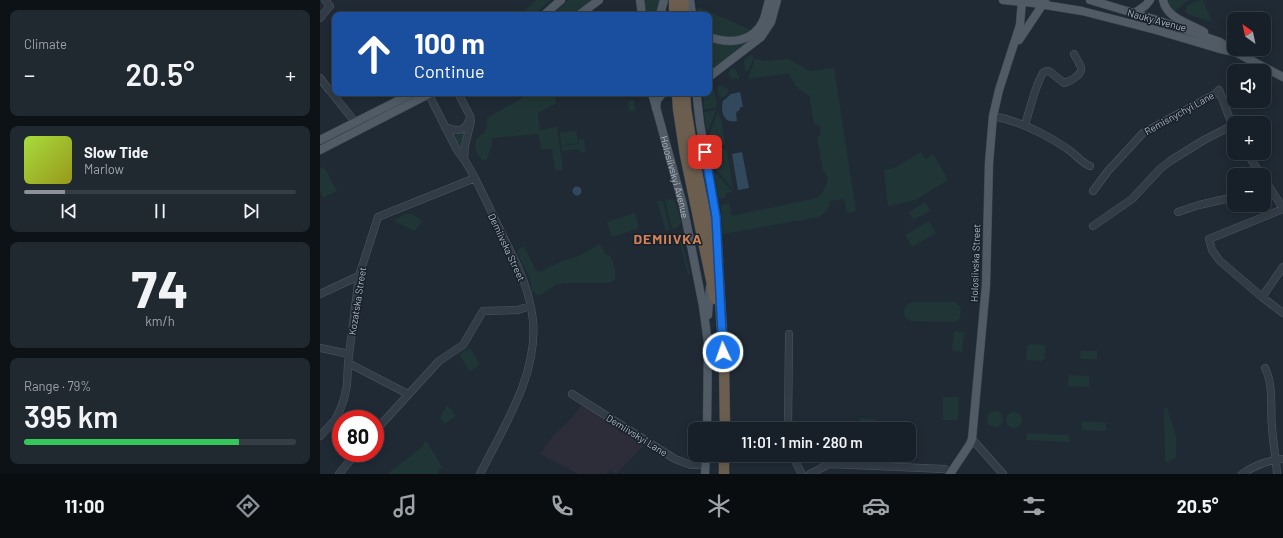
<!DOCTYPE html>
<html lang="en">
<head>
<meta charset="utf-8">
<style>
  body { margin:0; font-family:Barlow,sans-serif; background:#202830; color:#f1f3f6; height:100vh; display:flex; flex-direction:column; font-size:15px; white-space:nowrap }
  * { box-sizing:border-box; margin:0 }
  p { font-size:13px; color:#9ea3a8 }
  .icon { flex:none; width:22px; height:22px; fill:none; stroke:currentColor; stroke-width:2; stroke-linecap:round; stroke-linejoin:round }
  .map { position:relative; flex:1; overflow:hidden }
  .drawer { display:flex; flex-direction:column; gap:10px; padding:10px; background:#0d1216; width:320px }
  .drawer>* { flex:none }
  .guide { position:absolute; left:12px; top:12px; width:380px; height:84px; border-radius:8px; box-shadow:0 2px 10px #0003,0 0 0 1px #363e45; background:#1a4fa0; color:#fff; overflow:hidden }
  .needle { width:26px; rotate:327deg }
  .fabs { position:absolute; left:907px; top:12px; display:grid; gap:8px }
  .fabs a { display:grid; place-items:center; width:44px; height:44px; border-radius:8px; background:#172028; box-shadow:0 2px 10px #0003,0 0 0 1px #363e45; font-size:20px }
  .speed { position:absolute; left:12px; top:410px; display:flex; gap:8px; font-size:20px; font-weight:700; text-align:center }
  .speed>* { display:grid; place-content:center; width:52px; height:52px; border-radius:50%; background:#172028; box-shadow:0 2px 10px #0003,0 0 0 1px #363e45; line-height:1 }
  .speed .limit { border:6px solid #d22; background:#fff; color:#111 }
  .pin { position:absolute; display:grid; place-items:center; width:34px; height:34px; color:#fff; margin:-17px; border-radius:8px; box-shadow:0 2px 6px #0006 }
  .me { position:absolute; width:44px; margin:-22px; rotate:357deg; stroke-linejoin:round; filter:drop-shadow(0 0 3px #0008) }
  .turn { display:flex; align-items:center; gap:14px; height:84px; padding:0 16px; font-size:18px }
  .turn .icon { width:52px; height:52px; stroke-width:2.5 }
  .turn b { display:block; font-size:28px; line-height:34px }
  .big { font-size:30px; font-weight:600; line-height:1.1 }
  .drawer .card { flex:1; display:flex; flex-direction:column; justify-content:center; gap:6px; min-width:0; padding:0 14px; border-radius:8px; background:#202830 }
  .drawer .dial { align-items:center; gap:0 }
  .dial b { font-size:52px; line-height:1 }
  .song { display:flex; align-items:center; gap:12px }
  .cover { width:48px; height:48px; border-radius:6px; background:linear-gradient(135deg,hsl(80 70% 55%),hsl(60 70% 35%)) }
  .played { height:4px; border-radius:2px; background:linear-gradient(90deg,#8c9099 15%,#363e45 15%) }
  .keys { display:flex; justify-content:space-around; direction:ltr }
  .heat { display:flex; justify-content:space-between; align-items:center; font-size:22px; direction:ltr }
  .charge { height:6px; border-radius:3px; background:linear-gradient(90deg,#34c759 79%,#363e45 0) }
  .trip { position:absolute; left:368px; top:422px; width:228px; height:40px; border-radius:8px; background:#172028; box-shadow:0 2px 10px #0003,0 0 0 1px #363e45; font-weight:600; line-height:40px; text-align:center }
  .menu { display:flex; height:64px; justify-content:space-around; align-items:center; background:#090d10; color:#9ea3a8 }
  .menu .icon { width:28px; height:28px }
  .menu .active { color:#8c9099 }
  .menu b { font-size:18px; color:#f1f3f6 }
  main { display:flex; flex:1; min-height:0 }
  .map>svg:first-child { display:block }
</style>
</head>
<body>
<main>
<section class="drawer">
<div class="card"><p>Climate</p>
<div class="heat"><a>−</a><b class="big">20.5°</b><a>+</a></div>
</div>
<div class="card">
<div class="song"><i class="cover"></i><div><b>Slow Tide</b><p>Marlow</p></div></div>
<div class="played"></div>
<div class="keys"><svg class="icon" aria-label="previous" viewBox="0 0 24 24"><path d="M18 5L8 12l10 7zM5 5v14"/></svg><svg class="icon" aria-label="pause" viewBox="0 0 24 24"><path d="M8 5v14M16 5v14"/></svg><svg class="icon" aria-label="next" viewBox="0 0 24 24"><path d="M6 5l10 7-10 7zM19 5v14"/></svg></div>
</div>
<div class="card dial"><b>74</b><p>km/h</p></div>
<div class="card"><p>Range · 79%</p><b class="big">395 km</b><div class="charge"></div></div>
</section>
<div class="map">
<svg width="963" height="474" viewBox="0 0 963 474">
  <rect width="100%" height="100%" fill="#1f2a35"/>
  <!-- medical -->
  <path fill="#2d2d3a" d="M262,404L325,444L296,474L290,470L286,474H259L220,454L233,436L252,418Z"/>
  <!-- green -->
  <path fill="#203636" d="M216,0H230L214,15H204V11Z
    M248,0H272L252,15H232Z
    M322,0H341L337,15H324Z
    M848,0H870L862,5L855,11L851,7Z
    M881,0H883L892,22L867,14L866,12L867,5Z
    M379,7L431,30C418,39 402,40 389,31V15H378L376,11Z
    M437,36L427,44L389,71V39C408,49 419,44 437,36Z
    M431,55L434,57L428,71L426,72L424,60Z
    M435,59L445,61L468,59L490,71L514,68L536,211L527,213L524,199L509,201C510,211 507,211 499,217L403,234L401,205L409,203L412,216L497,198C504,192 506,187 508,178L503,170L497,137L501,135L500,126L494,123L489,95C477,89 473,84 469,73L428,79Z
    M412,68L415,69L420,79L410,78L408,73Z
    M401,86L408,89C410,94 404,97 400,98L397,90L398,87Z
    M392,89L394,90L397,101L396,107L384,110L383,96L385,93H389V90Z
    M206,93H235L236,103L218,113L220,130L237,127L243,170H235L232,149H221L218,134L172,138C173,148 169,150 167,160H162C155,153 155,149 156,139C165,132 168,130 167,118L199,100Z
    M314,100L315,111H309L308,101Z
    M396,110L388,131L386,127L384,112Z
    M398,112L402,122L405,144V145L393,147L390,133Z
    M256,131L258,143L241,145L240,133Z
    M144,132L140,151L131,134L138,135Z
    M264,139L266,152L260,153L259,149L242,151L241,146L259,144L258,140Z
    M403,148L407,151L413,189L395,169L396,163L393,150Z
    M601,152L605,159L613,154L628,180L595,200L568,206L564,170L576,167Z
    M4,167L17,191L3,198L0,191V169Z
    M394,171L413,192L406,193V198L399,199Z
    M352,199L355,201L361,222L358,227L352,229L345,200Z
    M337,201H343L350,230L346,231Z
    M605,202L610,211L593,220L589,212Z
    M315,213L319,228L292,237L287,222Z
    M85,214H91L102,220L95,231L74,221Z
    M609,221L616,233L592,247L585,235Z
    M360,233L370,274L368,275L358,234Z
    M280,244L285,253L291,257L295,268V280L289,283H244L236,285L218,296L212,291L210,279L197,252L199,249L204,246L215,270L219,272L243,261L259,256Z
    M593,302H635L641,307L640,318L637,321L633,322L591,321C580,317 583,305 593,302Z
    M634,331L644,332L642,352L632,350Z
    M710,344L725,345V358L722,361L706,360L707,347Z
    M150,348L160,365L149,371L139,354Z
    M761,351H777V359H760Z
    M749,375L769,376V387L748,386Z
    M623,397H639L638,420H623Z
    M127,405L136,416L125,424L120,418Z
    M844,408H847L856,436V457L847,463L845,460Z
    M667 419a8 8 0 1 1 16 0a8 8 0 1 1-16 0Z
    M686 420a8 8 0 1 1 16 0a8 8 0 1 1-16 0Z
    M540,418L555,419V429H540Z
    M762,421L786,423V431L762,430Z
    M707,433L728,434V436V434L749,435V442L706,440Z
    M106,440L123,469L120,468L117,474H67L102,447Z"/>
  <!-- water -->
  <path fill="#32485d" d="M420,92L423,107H420V109L416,113L417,121C404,124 400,112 403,101L411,94Z
    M422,152L429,188L418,190L412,154Z
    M252.5 191a4.5 4.5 0 1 1 9 0a4.5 4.5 0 1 1-9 0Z"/>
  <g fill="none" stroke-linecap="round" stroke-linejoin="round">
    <defs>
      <path id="minor" d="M0,18L10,6L5,0
        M0,78L9,90
        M899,90L914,130
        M11,92L35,122
        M108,93L137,150L144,159L155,178L198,267C205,283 211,302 213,320C218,375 184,426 160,474
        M138,93L150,116L151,121L145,146L144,159
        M673,116C699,121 724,133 746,148C755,153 760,162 770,166
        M705,125C709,112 716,83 723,73C725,71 726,71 729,71L744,83C748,82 749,81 753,79C767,70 760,66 754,54
        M125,127C135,131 145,133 149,120
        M927,153L941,175
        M944,179L963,208
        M773,191L788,171L823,133L895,94L899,90
        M963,209L889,239L892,250L900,261L942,297L963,313
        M858,212L879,205L914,197
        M773,226L812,199L840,169L850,161L884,140L911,126
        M0,294L39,276
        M942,297L963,267
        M0,348L29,354
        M28,363L88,394
        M945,368C954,386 950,407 952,427C953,443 956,458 957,474
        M252,394L355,459L371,465H386
        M468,429L469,334
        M55,431L119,361L143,345L163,311L198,310L210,306
        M0,436L15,420L20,410L24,399L27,385L28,363L39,276L58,217L155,178
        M652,439L683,474
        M472,455L482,474
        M19,474L36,453
        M490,474L509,464L625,469L631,473
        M922,474C935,465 947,460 963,459"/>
      <g id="major">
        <path d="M320,0L322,15"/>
        <path d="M370,0L372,15"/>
        <path d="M683,0L713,3L762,11L836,30L900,49L915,52"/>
        <path d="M770,0L840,21L900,42L915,52L963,77"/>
        <path d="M843,0C847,19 869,23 884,32"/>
        <path d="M815,13L826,5L830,0"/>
        <path d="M224,15L241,0"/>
        <path d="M259,15L279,0"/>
        <path d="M340,15L344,0"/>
        <path d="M389,37C409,44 433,43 443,21C446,14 447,7 449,0"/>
        <path d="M699,40L725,1"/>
        <path d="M389,77L441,37L451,22L457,0"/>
        <path id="s1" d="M332,93L363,205L383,306L388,343L387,429"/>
        <path d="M378,93L377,98L380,124L396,217L399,262"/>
        <path d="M336,108L337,100L343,93"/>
        <path d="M0,140L93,93"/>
        <path d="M0,150L111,93"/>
        <path d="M388,315L390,287"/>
        <path d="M385,474L386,455"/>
        <path d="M630,474L650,444L652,439L666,285L669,163L673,116L679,90L700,25L702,0"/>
      </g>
      <path id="highway" d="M354,15V0
        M363,15L364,0
        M357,93L358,109L365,155L395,299
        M365,93L366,108L373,152L399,282L404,364L405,429
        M404,474V455"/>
    </defs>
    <!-- minor casing -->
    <use href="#minor" stroke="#4d5761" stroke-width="8"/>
    <!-- major casing -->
    <use href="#major" stroke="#3c454f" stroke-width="9"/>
    <!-- highway casing -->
    <use href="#highway" stroke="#3d4750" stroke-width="11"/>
    <!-- minor -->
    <use href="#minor" stroke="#323c46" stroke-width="7"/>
    <!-- major -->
    <use href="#major" stroke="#505b66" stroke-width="8"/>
    <!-- highway -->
    <use href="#highway" stroke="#6c5e4f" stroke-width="10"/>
  </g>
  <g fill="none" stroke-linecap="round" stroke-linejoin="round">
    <defs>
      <path id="route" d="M385,152L396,217L403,352"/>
    </defs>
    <!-- route casing -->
    <use href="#route" stroke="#114b97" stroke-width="10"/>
    <!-- route -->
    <use href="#route" stroke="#1a73e8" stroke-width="7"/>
  </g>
  <g text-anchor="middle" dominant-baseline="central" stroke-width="3" stroke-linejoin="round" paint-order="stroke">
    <!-- street labels -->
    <g font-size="10" fill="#acb7c3" stroke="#18212a">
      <text transform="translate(837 20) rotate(15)">Nauky Avenue</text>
      <text transform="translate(859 113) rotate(-29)">Remisnychyi Lane</text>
      <text stroke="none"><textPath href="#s1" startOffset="87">Holosiivskyi Avenue</textPath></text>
      <text transform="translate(187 247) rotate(65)">Demiivska Street</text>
      <text transform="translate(655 263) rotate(-88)">Holosiivska Street</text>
      <text transform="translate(37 301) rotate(-81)">Kozatska Street</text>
      <text transform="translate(317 435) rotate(32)">Demiivskyi Lane</text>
    </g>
    <!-- district labels -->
    <g font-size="14" font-weight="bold" letter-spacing="1" fill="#d38257" stroke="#18212a">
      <text x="348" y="238">DEMIIVKA</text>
    </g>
  </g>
</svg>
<div class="fabs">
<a><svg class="needle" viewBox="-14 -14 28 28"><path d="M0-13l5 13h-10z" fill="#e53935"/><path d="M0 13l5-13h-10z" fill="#9ea3a8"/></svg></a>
<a><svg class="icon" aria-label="sound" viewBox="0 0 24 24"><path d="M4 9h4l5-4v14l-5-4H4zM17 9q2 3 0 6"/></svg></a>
<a>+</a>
<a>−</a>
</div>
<div class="speed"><div class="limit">80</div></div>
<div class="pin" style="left:385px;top:152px;background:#d93025"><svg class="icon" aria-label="arrive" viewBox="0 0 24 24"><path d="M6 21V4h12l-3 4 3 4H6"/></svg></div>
<svg class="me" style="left:403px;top:352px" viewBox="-20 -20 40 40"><circle r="17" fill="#1a73e8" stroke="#fff" stroke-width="3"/><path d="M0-11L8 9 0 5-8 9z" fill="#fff"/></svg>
<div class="trip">11:01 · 1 min · 280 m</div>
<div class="guide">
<div class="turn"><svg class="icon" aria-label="ahead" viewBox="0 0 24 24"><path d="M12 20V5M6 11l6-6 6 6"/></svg><div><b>100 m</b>Continue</div></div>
</div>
</div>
</main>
<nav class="menu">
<b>11:00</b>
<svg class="icon active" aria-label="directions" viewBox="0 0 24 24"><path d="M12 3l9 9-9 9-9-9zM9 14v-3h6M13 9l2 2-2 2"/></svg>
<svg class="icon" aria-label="music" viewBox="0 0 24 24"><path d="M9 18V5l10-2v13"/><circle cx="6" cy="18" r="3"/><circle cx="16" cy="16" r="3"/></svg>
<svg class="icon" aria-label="phone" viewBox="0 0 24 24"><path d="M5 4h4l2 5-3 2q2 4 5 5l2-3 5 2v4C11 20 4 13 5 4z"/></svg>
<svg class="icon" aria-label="climate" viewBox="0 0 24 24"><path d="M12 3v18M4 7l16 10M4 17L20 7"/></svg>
<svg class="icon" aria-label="car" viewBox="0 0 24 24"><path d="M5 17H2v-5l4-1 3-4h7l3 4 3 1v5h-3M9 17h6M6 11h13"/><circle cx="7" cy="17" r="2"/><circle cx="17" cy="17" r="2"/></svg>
<svg class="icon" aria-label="filters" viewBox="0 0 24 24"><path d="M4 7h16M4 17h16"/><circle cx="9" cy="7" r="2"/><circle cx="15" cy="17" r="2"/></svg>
<b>20.5°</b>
</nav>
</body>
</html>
